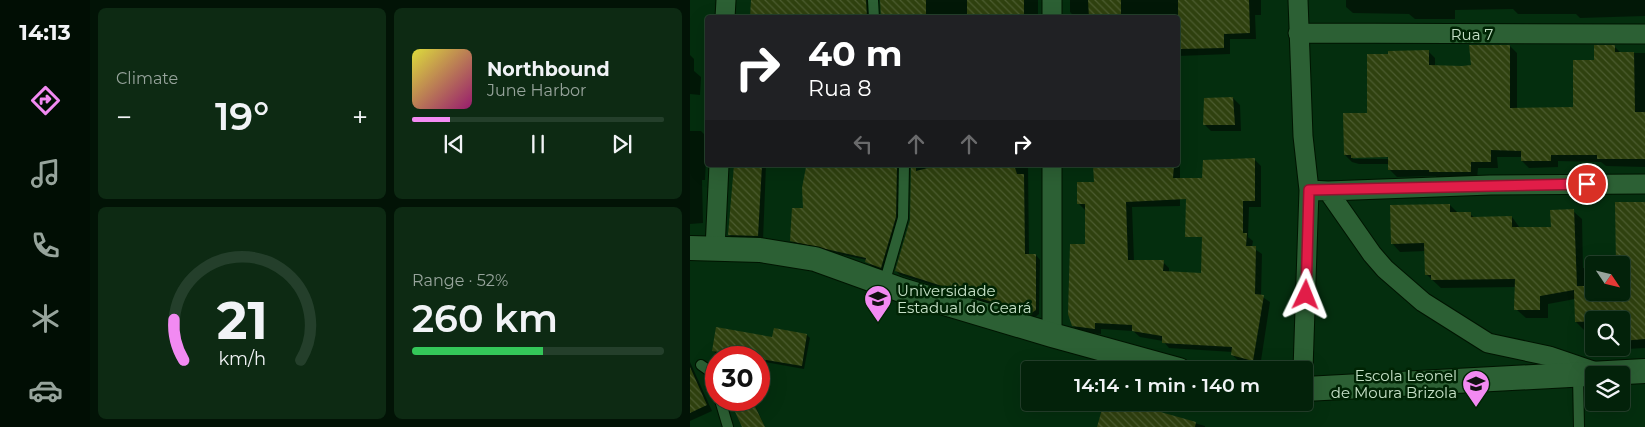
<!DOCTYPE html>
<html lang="en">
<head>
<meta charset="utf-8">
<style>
  body { margin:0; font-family:Montserrat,sans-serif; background:#0d2a13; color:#f1f3f6; height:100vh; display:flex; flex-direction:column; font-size:19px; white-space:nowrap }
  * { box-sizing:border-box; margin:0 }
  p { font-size:16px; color:#97a49c }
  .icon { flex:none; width:28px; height:28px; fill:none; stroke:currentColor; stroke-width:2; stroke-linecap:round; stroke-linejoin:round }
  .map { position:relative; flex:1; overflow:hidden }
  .side { display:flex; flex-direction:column; gap:8px; padding:8px; background:#021306; width:600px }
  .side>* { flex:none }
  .banner { position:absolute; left:15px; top:15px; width:475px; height:152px; border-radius:5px; box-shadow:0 5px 20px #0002,0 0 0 1px #243f2b; background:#202124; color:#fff; overflow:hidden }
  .needle { width:32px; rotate:125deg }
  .tools { position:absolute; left:895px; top:256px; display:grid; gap:10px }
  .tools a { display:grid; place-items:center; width:45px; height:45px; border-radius:5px; background:#03220a; box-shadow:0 5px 20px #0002,0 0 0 1px #243f2b; font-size:25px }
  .speed { position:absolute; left:15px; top:346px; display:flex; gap:10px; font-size:25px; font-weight:700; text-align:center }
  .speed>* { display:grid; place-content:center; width:65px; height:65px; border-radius:50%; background:#03220a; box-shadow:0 5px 20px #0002,0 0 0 1px #243f2b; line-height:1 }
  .speed .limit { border:8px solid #d22; background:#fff; color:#111 }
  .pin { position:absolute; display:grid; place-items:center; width:42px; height:42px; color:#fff; margin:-21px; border:2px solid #fff; border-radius:50%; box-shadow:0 1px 5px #0007 }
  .me { position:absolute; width:55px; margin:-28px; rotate:2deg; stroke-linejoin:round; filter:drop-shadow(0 0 4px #0008) }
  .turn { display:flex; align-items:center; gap:18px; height:105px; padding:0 20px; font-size:22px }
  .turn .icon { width:65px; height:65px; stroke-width:2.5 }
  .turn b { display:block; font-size:35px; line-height:42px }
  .lanes { display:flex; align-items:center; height:48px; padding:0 20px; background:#0003; justify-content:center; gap:25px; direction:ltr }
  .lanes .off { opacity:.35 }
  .big { font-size:38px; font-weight:600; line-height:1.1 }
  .side .widget { flex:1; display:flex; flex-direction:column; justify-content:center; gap:8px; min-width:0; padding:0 18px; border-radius:8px; background:#0d2a13 }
  .side .dial { align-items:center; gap:0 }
  .dial svg { height:130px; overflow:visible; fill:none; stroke:#243f2b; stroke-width:7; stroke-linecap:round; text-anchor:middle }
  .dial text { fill:#f1f3f6; stroke:none }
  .song { display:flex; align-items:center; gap:15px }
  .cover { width:60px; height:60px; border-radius:8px; background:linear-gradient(135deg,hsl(60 70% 55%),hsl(320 70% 35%)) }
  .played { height:5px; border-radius:2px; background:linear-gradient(90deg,#f28af2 15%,#243f2b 15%) }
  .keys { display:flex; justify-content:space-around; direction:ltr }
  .heat { display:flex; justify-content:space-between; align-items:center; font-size:28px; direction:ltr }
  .charge { height:8px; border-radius:4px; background:linear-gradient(90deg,#34c759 52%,#243f2b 0) }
  .side .tiles { flex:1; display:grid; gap:8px; grid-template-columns:repeat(2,1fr) }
  .trip { position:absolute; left:331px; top:361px; width:292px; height:50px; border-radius:5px; background:#03220a; box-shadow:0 5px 20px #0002,0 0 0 1px #243f2b; font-weight:600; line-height:50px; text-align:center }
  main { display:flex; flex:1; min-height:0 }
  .tab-bar { display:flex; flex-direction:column; width:90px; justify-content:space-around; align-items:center; background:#010e04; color:#97a49c }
  .tab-bar .icon { width:35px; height:35px }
  .tab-bar .selected { color:#f28af2 }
  .tab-bar b { font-size:22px; color:#f1f3f6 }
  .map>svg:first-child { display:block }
</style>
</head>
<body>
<main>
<nav class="tab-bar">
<b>14:13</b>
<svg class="icon selected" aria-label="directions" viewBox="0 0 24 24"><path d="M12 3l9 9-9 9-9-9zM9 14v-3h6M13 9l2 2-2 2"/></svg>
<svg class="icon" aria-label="music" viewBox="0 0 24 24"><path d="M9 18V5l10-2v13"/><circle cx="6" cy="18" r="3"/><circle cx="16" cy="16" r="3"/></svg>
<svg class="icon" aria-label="phone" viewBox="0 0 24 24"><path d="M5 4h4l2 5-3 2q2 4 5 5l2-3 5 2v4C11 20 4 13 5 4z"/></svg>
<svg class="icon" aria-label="climate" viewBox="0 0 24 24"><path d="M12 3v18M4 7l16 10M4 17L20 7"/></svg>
<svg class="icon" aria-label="car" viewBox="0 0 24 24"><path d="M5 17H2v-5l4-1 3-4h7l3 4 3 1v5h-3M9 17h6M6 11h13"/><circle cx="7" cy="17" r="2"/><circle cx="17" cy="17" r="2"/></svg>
</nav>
<section class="side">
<div class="tiles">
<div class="widget"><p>Climate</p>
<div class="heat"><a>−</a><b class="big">19°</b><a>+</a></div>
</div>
<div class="widget">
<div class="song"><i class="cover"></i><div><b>Northbound</b><p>June Harbor</p></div></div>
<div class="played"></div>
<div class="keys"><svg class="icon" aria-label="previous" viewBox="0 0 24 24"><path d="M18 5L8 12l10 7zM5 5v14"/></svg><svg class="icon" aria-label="pause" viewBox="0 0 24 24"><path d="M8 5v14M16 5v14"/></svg><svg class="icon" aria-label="next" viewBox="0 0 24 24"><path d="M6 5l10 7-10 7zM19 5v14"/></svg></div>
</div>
<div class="widget dial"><svg viewBox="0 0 100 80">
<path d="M14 69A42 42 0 1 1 86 69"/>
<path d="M14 69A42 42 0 0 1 8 44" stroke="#f28af2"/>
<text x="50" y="56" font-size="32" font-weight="700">21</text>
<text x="50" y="72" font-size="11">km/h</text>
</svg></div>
<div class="widget"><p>Range · 52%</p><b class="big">260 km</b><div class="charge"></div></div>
</div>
</section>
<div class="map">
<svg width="955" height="427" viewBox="0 0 955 427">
  <defs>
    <pattern id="building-back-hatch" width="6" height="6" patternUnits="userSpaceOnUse" patternTransform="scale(1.25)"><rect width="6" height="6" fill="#2f410f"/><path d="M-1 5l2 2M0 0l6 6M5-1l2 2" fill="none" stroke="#4c5c30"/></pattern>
  </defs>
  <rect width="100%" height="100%" fill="#042e0e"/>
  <!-- shadow -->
  <path fill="#0007" fill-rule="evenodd" d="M62,0H184L181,18H61Z
    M191,0H348V18H191Z
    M380,0H571V15H565L566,39H540V54L488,56V18H386L380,12Z
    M656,0H955V16L890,18L886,14H828L823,9L765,10V19H725L719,14L663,13L656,7Z
    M820,46L827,53V109L885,108L905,61L924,46L931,53H955V167L916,166L911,162L868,161V167L839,168L832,161V157H807L808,168H788L787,178L748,179L746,176L707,177L700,170V164H669L662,162L655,155L678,114L738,51L745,58V67L783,66ZM661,156H704L705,159H663Z
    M0,55L4,59V71L11,77L10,95L0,94Z
    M543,98L550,105L551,131H521L515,125Z
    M0,131H11L17,137L15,180H12L13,223L0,224Z
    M488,160L490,162V206L442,207L444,261L473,262L479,268V273L512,274L565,160L571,166V207H559L558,237L563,241L562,247L572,254L571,296L580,302L570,367L549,361L542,355L543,352L479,348L473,341L450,337L443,331L411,329V334L389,332L383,326L396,245L395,210L389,204L405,183V165H488Z
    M45,165H76L73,240L43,239L39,234Z
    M121,165H214L210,222L195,272L181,266L177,260L106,245L102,241L115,209Z
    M222,165H338L339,255H346L350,260L349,314L344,318L210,275L206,271L221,219Z
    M955,203V348L936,349L931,344V320H904V330H894L886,322L885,299L858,304V318H836L827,310L826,287L751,288L737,275L736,251L710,252L702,243L760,205L769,214H780L785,218L822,217L830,228L862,229L883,211L892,219L893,268H904V292H931V265H927Z
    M117,335L120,338L114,369L69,361V358H49L26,354L23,350Z
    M0,362L22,411L0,421Z
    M55,400L63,401L75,427H54Z
    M430,402L515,426V427H408Z"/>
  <!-- building -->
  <path fill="url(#building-back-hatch)" fill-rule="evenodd" d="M61,0H176L177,18H60Z
    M190,0H236V18H191Z
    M277,0H334V18H277Z
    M398,0H431V18H399Z
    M488,0H559L560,33L534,34V48L488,49Z
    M779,45H820V108L883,107V60H904V45H925V52H944L945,112H955V159H907V155H861V161H831V151L801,150V162H781V172H739V170H698V157L661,158V155H654L653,113H677V54H698V51L739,50V65L772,66L781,65Z
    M543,97L545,125H513L514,98Z
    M565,158V201H553V233H557L556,246H566L565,294L574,295L563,361L541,355L542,347L472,343V336L442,331V325L405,323V329L382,326L378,314L380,244H395V204H387V182H404L403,165H484L483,178H512L513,160ZM496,199L495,237H512L511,273L473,271L474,260H438L436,202Z
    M44,165H72L68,236L38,235Z
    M120,165H207L206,217L191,268L175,262L176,258L100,241L102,208H113L112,188L116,167H119Z
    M221,165H226V171L250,165H324L327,174H334L335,254H346V310L340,314L205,271L220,220Z
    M925,202H955V339L931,341V320L885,322L884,290L850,296V310H824L825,279L741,280V275H735L734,243L701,244L700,205L760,204V212H781V217L822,216V227H861L860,210L884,209L887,286H904V292H931V265H926Z
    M26,327L82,337L84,328L117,334L112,366L22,351Z
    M0,367L17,405L0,413Z
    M52,400H62L75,427H52L42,405Z
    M414,402H435L506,422L505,427H407Z"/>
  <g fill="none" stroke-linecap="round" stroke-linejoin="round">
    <defs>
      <path id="service" d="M183,0L184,18
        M194,284L213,218L214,165
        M11,365L21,372L26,389
        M888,375L889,427
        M30,400L38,427"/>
      <path id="minor" d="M608,0L613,136L619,190L613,370
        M35,18L36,0
        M362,18V0
        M608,33L955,34
        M619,190L638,191L682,254L695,269L733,302L798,343L859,356L903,371
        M638,191L800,185L955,184
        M25,249L29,165
        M362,335V165"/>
      <path id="tertiary" d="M0,248L70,250L125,259L211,290L362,335L489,370
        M615,389L955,371"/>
    </defs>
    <!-- service casing -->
    <use href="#service" stroke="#001401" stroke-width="12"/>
    <!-- minor casing -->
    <use href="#minor" stroke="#001401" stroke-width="21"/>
    <!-- tertiary casing -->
    <use href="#tertiary" stroke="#001401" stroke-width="26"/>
    <!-- service -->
    <use href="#service" stroke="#2c6034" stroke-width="10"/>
    <!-- minor -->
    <use href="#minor" stroke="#2c6034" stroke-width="19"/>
    <!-- tertiary -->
    <use href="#tertiary" stroke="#2c6034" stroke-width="24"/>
  </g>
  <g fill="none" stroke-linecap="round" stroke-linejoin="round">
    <defs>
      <path id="route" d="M616,295L619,190L897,184"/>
    </defs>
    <!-- route casing -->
    <use href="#route" stroke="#92132f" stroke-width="12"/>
    <!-- route -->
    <use href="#route" stroke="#e11d48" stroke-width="9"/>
  </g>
  <!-- icons -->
  <defs>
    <symbol id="university-pin" viewBox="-11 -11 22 30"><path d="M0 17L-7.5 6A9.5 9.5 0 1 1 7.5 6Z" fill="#f28af2" stroke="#002404"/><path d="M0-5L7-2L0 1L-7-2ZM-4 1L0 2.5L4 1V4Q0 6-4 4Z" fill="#111"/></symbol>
    <symbol id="school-pin" viewBox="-11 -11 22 30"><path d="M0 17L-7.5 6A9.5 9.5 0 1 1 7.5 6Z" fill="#f28af2" stroke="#002404"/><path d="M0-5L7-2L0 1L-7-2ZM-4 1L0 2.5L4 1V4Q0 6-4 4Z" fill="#111"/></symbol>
  </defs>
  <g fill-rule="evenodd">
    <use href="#university-pin" x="172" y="283" width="32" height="43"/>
    <use href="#school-pin" x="770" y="368" width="32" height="43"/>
  </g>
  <g text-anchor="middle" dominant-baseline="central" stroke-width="5" stroke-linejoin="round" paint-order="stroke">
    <!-- street labels -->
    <g font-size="15" fill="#c6e1c8" stroke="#002404">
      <text x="782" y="34">Rua 7</text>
    </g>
    <!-- poi labels -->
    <g font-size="15" fill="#c6e1c8" stroke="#002404" text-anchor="start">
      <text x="207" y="290">Universidade<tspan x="207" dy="17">Estadual do Ceará</tspan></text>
      <text x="767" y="375" text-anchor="end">Escola Leonel<tspan x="767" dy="17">de Moura Brizola</tspan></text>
    </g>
  </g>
</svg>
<div class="tools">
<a><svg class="needle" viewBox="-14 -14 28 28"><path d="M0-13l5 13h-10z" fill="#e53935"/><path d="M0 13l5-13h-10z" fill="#97a49c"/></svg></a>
<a><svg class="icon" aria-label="search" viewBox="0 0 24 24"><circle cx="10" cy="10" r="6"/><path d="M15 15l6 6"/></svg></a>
<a><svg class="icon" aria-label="layers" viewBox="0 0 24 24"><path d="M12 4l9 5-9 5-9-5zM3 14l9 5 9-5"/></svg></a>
</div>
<div class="speed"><div class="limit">30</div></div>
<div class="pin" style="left:897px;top:184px;background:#d93025"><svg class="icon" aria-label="arrive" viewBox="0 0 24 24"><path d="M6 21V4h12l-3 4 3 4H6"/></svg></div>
<svg class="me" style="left:616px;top:295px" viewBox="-20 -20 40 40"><path d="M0-17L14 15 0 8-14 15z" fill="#e11d48" stroke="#fff" stroke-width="4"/></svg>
<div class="trip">14:14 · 1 min · 140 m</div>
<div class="banner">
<div class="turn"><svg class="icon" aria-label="right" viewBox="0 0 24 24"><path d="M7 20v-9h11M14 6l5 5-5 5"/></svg><div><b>40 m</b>Rua 8</div></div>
<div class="lanes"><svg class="icon off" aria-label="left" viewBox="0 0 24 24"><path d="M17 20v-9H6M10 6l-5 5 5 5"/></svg><svg class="icon off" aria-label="ahead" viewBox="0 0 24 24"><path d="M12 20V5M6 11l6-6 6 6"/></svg><svg class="icon off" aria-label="ahead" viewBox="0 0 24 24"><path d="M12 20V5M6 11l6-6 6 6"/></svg><svg class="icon" aria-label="right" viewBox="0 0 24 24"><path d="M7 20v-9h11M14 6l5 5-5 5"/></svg></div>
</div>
</div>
</main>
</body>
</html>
